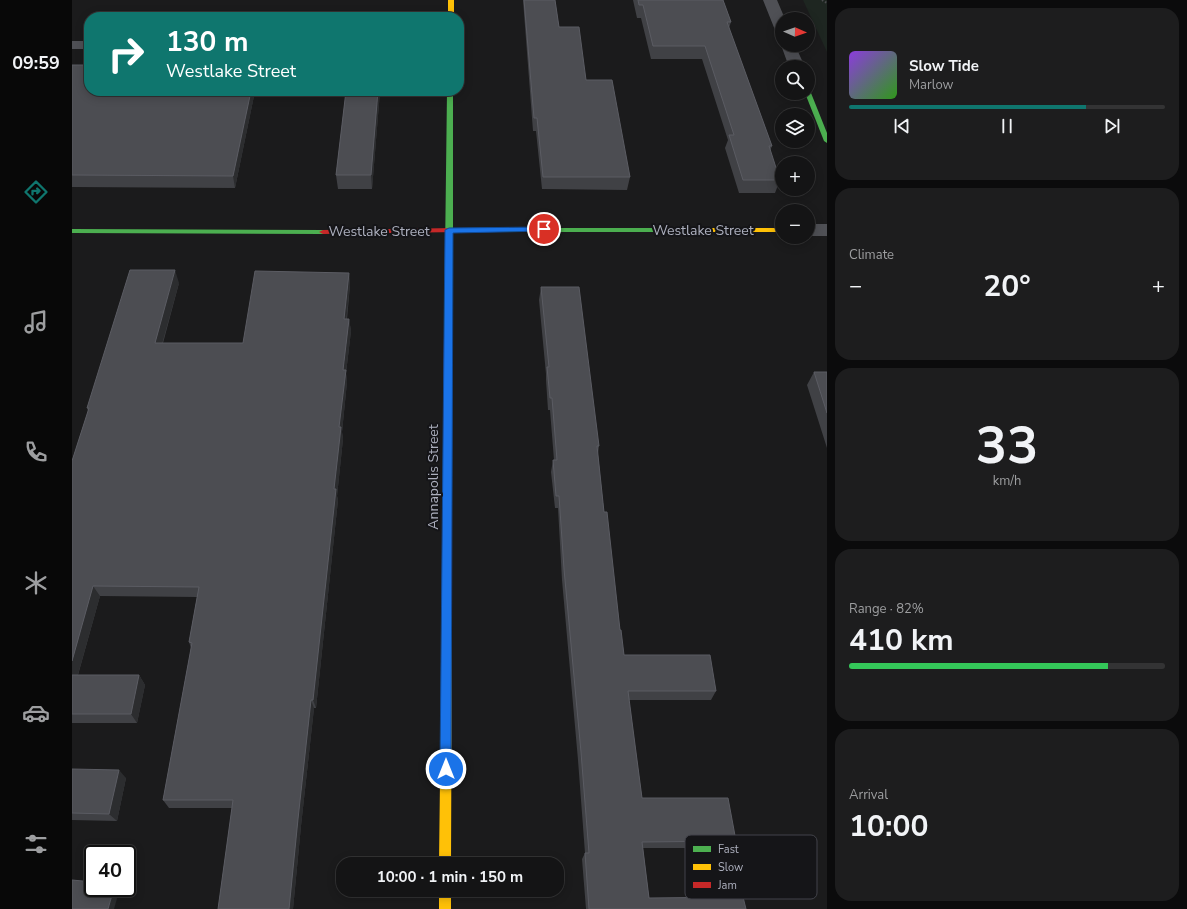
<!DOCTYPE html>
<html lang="en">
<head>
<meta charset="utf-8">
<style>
  body { margin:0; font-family:"Nunito Sans",sans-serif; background:#1d1d1e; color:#f1f3f6; height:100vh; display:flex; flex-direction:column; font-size:15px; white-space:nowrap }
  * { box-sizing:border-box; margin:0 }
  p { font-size:13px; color:#9d9ea0 }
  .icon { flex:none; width:22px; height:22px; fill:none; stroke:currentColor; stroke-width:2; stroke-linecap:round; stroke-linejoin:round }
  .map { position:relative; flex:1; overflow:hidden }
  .details { display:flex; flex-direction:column; gap:8px; padding:8px; background:#0b0b0c; width:360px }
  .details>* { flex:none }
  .banner { position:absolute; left:12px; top:12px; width:380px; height:84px; border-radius:16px; box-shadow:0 2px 10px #0003,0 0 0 1px #333334; background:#0f766e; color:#fff; overflow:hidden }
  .needle { width:26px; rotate:92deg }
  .fabs { position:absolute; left:703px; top:12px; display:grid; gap:8px }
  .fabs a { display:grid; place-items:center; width:40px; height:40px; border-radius:50%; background:#141415; box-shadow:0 2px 10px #0003,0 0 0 1px #333334; font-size:20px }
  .speed { position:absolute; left:12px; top:845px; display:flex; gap:8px; font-size:20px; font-weight:700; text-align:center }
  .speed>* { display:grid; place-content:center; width:52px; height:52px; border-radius:50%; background:#141415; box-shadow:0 2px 10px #0003,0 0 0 1px #333334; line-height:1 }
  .speed .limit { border:2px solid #111; border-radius:6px; background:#fff; color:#111 }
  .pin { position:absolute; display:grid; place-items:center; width:34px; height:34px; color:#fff; margin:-17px; border:2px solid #fff; border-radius:50%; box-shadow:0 1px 4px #0007 }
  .me { position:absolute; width:44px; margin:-22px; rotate:0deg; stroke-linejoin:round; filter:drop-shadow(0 0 3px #0008) }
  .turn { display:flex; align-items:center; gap:14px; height:84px; padding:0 16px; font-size:18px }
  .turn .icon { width:52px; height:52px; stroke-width:2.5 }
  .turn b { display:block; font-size:28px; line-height:34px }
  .big { font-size:30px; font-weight:700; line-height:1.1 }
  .details .widget { flex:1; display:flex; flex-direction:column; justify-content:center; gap:6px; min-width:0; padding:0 14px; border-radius:16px; background:#1d1d1e }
  .details .dial { align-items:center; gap:0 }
  .dial b { font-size:52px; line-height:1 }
  .song { display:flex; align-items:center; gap:12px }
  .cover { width:48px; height:48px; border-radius:6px; background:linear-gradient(135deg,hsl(270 70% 55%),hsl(110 70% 35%)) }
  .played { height:4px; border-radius:2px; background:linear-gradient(90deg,#0f766e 75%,#333334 75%) }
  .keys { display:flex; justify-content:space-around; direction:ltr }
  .heat { display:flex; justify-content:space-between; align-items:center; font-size:22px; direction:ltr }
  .charge { height:6px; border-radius:3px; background:linear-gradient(90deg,#34c759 82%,#333334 0) }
  .trip { position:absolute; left:264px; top:857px; width:228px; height:40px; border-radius:16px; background:#141415; box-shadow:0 2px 10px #0003,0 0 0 1px #333334; font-weight:700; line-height:40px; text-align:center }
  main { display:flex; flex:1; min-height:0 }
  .tab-bar { display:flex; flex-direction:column; width:72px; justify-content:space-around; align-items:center; background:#080808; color:#9d9ea0 }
  .tab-bar .icon { width:28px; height:28px }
  .tab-bar .selected { color:#0f766e }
  .tab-bar b { font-size:18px; color:#f1f3f6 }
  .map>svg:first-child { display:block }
</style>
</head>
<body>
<main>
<nav class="tab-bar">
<b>09:59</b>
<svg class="icon selected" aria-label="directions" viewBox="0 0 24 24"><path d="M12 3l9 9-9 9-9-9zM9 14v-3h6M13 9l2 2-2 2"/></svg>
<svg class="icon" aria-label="music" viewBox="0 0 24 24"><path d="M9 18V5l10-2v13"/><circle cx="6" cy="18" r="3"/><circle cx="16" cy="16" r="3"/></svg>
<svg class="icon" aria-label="phone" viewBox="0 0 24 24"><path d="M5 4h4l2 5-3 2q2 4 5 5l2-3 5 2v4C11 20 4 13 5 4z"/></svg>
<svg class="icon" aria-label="climate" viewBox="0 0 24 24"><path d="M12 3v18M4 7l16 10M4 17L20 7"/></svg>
<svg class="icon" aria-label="car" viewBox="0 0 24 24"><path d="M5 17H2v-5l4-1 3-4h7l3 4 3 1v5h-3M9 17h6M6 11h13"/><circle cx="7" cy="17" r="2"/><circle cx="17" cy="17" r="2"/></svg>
<svg class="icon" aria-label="filters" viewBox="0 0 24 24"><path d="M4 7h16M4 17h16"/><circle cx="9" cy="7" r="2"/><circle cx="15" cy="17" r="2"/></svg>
</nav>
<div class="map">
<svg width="755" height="909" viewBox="0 0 755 909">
  <rect width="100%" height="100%" fill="#1b1b1c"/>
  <!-- green -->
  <path fill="#1e2621" d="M731,0H755V52Z"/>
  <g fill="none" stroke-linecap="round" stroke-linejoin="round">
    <!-- path -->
    <path stroke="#4b4c4f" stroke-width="2" stroke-dasharray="1.5 2" stroke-linecap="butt" d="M750,0L755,3"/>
    <!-- street -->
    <path fill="#4f5055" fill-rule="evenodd" d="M691,0H705L713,19H710V34L705,33L703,30Z
      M0,41H17V49H0Z
      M710,43V45H723L733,67H717L709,45Z
      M736,224H755V236H736Z"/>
    <!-- fast -->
    <path fill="#4caf50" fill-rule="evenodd" d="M375,91H381V230L384,228H639L643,230L639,232H384L381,230L380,335L376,338L373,337L372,335Z
      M736,91L739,93L755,133V143L752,141L733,93H736Z
      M0,229L251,230L255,232L251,234L0,233Z"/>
    <!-- slow -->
    <path fill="#ffc107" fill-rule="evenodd" d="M376,0H382V17H376Z
      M636,228H710V232H636Z
      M375,609L379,611L380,614L379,864H367L370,614L371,611Z
      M367,890H379V909H367Z"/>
    <!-- jam -->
    <path fill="#c62828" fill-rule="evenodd" d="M384,228H387V232L251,234L247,232L251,230Z
      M376,332L380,335V614L379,617L375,619L371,617L370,614L372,335Z"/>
  </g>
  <!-- wall -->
  <path fill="#404145" d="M451,0H483L487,27L514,80L558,177L555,190L470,189L464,131H461Z
    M561,0H651L659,22L657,28L700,146L698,151L708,180L703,193H667L653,148L656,140L630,59H579L569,18H565Z
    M0,65L183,91L163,188L0,187Z
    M274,91H308L300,189H266L264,175Z
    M277,273L278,285L275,319H277L279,331L274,373L275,382L270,432L271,439L265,496L266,500L244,708H242L229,826L221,909H146L160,808H97L91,800L119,648L117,642L125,597L28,596L6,675H67L73,685L65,723H0V461L16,411L15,408L107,283L91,343H171Z
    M469,287L527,446L526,454L532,512L548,630L552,655L644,691L639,700H557L570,798L664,841L658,848H571L577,898L674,909H514L510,859L513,853L506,760L490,580L486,508H483L479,472L481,460H482L478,410H476L474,380V374L467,300Z
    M742,372H755V448L735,385Z
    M0,769L54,778L45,821L0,820Z"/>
  <!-- shaded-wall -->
  <path fill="#2c2d2f" d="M179,91H183L163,188L161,176Z
    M306,91H308V92L300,189L299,175Z
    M103,270L107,283L87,355L83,343Z
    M277,273L278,285L273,331L272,319Z
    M277,319L279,331L274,373L275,382L270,432L271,439L265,496L266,500L244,708L241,700L262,489L271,370Z
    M21,586L28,596L3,685L0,681V661Z
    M67,675L73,685L65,723L59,714Z
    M239,700L242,708L229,826L221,909H217L226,819Z
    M47,770L54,778L45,821L37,814Z
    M42,888H48L42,909H36Z"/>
  <!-- building -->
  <path fill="#4c4d52" stroke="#5b5c63" d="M452,0H483L487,27H507L514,80H540L558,177H471L465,118H462Z
    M566,0H651L659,22H655L700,146H697L708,180H671L657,135H662L633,46H581L571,5H567Z
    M0,65H17V91H179L161,176L0,175Z
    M274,91H306L299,175H264Z
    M58,270H103L83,343H171L183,271L277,273L272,319H277L271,370H274L267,427H269L262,489H264L241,700H239L226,819L217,909H146L161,800H91L120,643L117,642L127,587L21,586L0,661V461L17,408H15Z
    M469,287H507L527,446H525L532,512H535L548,630H549L552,655H638L644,691H556L570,798H656L664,841L570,842L577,898L671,897L674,909H517L513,853H517L509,752L492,569L487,496H484L481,460H485L480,398H478L475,367H477Z
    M742,372H755V413Z
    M0,675H67L59,714H0Z
    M0,769L47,770L37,814L0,813Z
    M0,880L21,882V888H42L36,909H0Z"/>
  <!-- route -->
  <path fill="#1a73e8" stroke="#114b97" d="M472,227H474V231L381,233L379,769L378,773L374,775L370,773L368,769L373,230L377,228Z"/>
  <g text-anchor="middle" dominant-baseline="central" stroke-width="4" stroke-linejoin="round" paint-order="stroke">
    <!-- street labels -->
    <g font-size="14" fill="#acafbd" stroke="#151518">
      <text x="631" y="230">Westlake Street</text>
      <text x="307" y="231">Westlake Street</text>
      <text transform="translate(361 477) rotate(-90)">Annapolis Street</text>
    </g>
  </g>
  <!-- legend -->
  <rect x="613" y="835" width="132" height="64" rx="6" fill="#151518" stroke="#42434a" stroke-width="1"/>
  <rect x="621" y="846" width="18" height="6" fill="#4caf50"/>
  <rect x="621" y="864" width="18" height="6" fill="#ffc107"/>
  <rect x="621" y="882" width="18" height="6" fill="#c62828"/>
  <g font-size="11" fill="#acafbd">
    <text x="646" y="853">Fast</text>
    <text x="646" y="871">Slow</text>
    <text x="646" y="889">Jam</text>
  </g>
</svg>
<div class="fabs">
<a><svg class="needle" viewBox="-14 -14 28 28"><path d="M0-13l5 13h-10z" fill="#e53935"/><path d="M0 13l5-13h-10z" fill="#9d9ea0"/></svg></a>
<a><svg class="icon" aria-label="search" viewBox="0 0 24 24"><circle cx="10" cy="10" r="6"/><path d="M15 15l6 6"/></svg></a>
<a><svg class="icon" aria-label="layers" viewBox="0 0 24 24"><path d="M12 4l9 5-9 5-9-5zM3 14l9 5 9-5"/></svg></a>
<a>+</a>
<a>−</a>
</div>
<div class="speed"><div class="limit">40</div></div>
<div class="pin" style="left:472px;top:229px;background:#d93025"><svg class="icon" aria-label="arrive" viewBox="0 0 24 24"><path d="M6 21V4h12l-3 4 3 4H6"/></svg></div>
<svg class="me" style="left:374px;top:769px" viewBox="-20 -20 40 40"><circle r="17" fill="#1a73e8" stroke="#fff" stroke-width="3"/><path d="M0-11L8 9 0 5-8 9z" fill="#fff"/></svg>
<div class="trip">10:00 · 1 min · 150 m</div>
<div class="banner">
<div class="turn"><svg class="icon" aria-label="right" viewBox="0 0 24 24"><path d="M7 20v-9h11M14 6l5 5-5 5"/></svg><div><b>130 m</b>Westlake Street</div></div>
</div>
</div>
<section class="details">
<div class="widget">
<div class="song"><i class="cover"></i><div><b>Slow Tide</b><p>Marlow</p></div></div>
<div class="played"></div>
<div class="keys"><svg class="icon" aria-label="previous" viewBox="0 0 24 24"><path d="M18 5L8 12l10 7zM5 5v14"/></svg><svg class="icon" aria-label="pause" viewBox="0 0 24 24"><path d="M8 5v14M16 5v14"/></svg><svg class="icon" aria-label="next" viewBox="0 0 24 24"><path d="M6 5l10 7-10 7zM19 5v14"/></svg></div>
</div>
<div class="widget"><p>Climate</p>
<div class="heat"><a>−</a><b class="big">20°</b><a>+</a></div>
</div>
<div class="widget dial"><b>33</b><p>km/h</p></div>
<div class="widget"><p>Range · 82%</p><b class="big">410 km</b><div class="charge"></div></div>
<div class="widget"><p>Arrival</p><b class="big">10:00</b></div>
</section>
</main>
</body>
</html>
